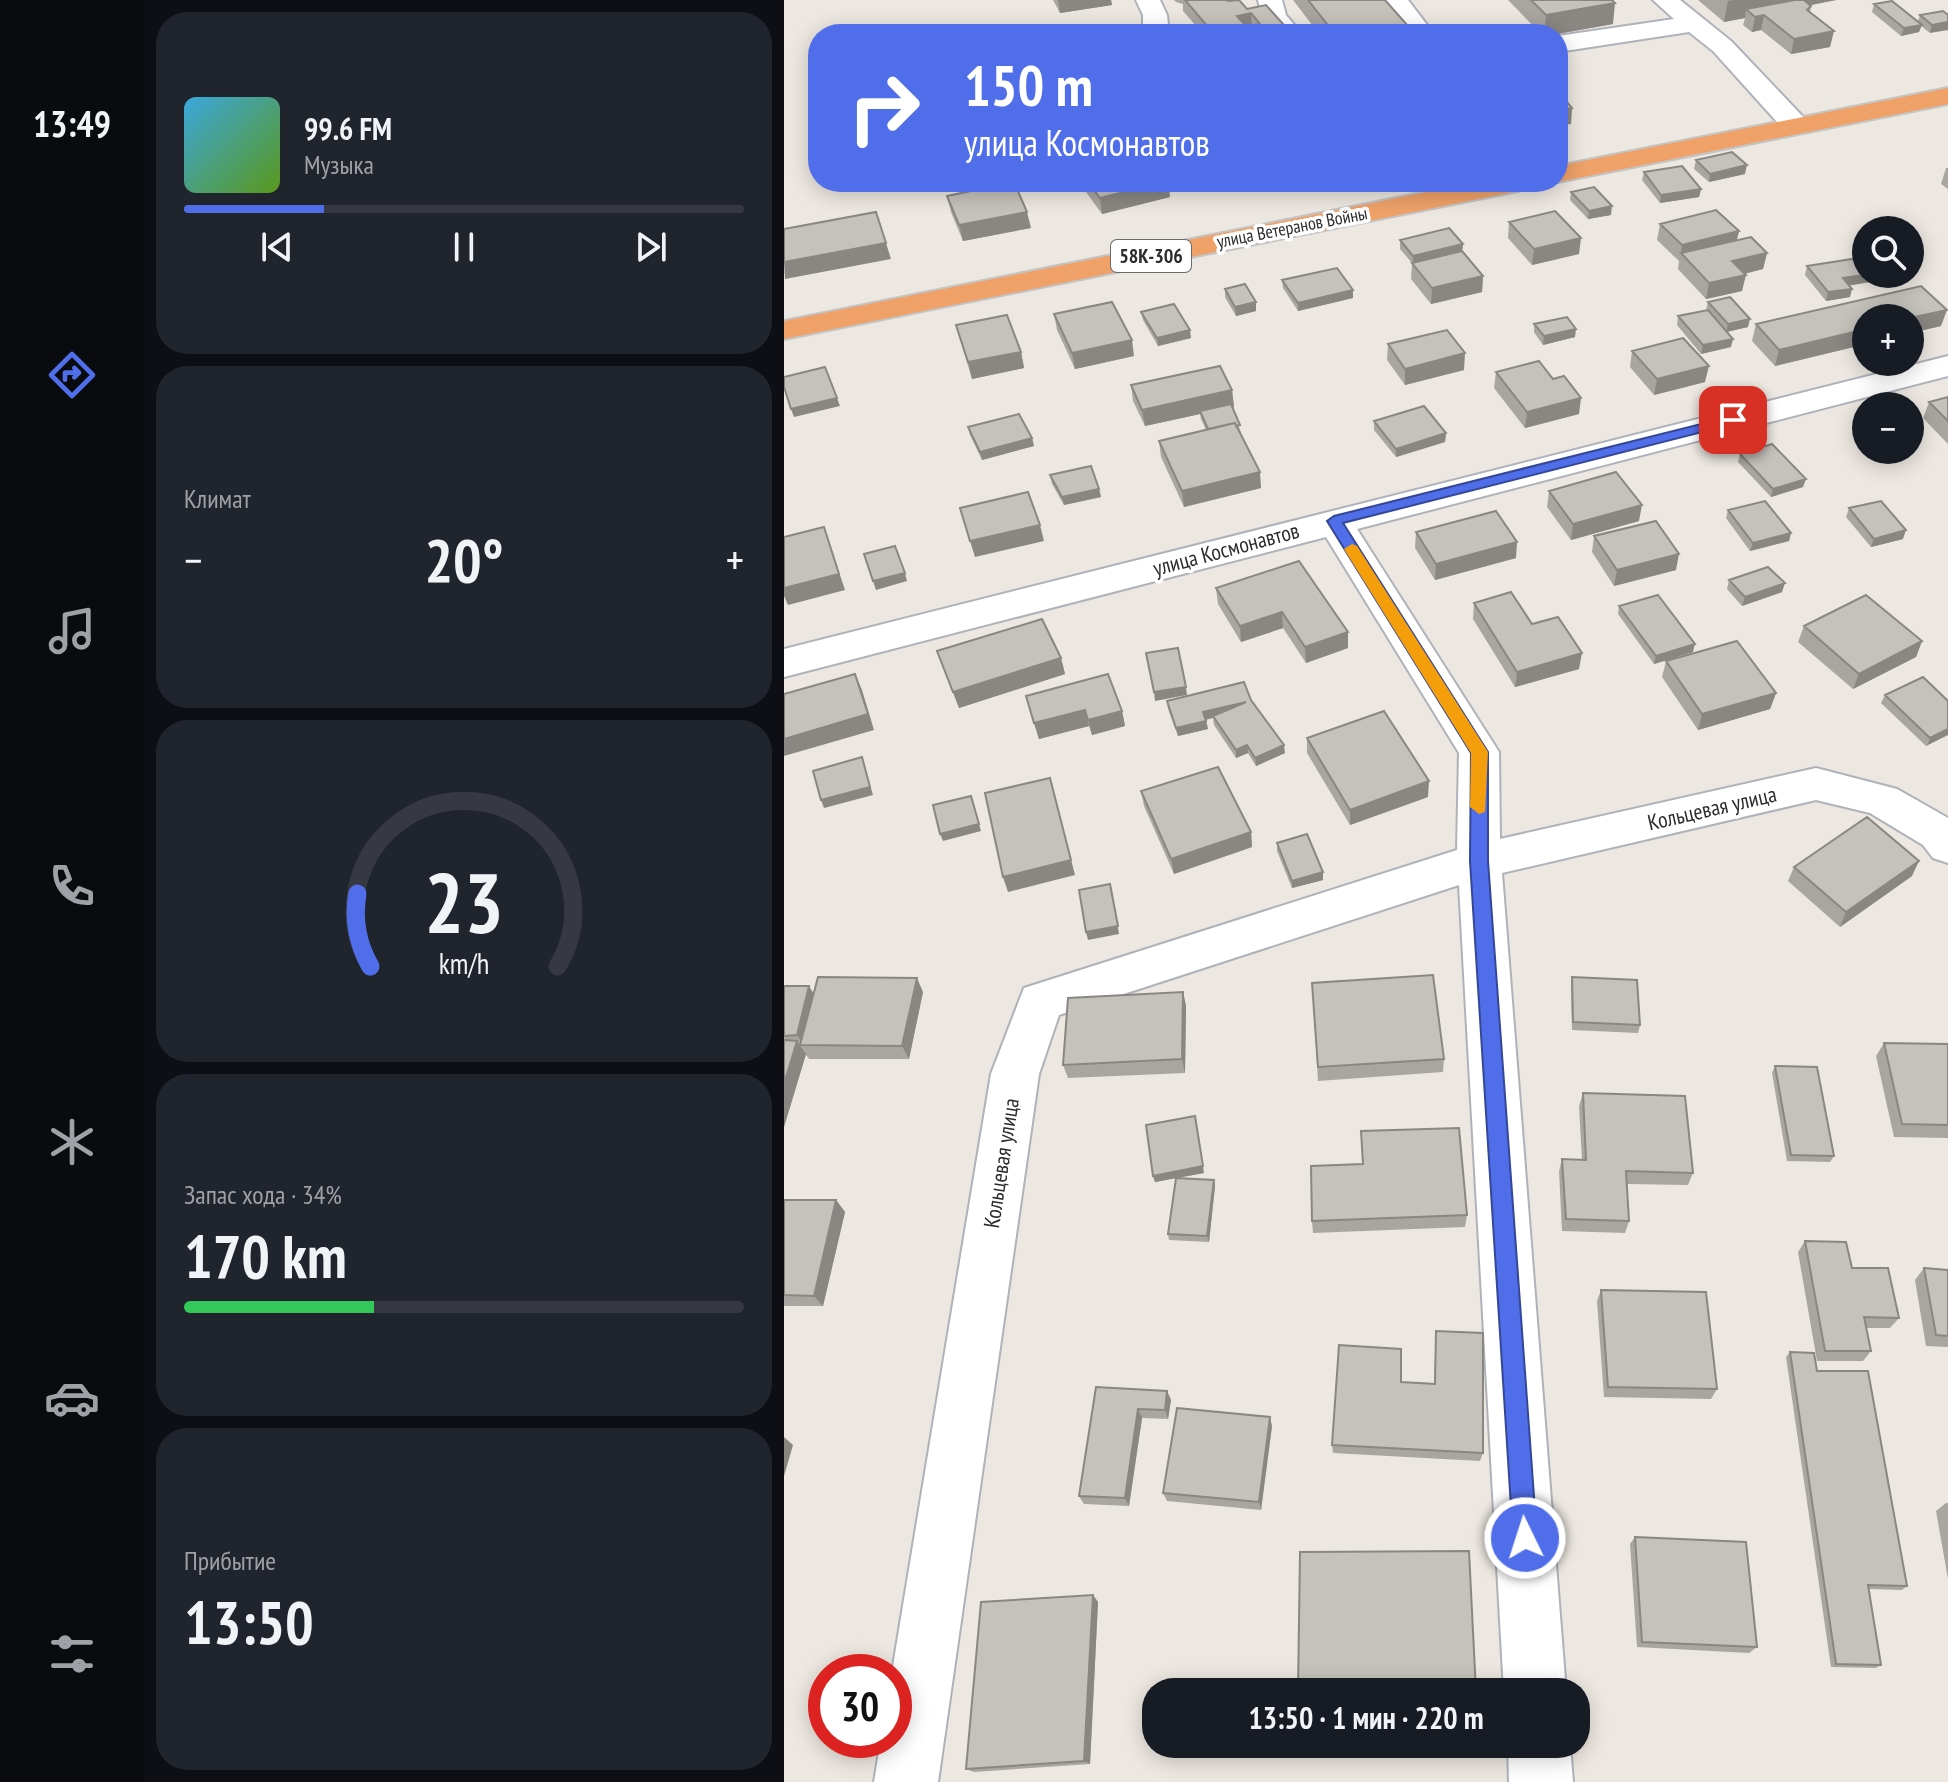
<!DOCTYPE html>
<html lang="ru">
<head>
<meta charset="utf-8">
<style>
  body { margin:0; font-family:"PT Sans Narrow",sans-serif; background:#20242c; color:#f1f3f6; height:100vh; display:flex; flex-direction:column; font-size:30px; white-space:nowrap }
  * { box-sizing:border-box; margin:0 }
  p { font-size:26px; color:#9ea1a6 }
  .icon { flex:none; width:44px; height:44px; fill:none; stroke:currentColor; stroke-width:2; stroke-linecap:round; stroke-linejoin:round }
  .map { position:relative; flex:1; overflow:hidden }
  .panel { display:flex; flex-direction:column; gap:12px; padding:12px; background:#0d0f14; width:640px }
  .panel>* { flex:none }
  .hud { position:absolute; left:24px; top:24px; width:760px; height:168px; border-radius:32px; box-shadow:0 4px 20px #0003; background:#506ee9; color:#fff; overflow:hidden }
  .tools { position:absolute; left:1068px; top:216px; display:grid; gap:16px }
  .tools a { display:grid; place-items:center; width:72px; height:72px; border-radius:50%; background:#171b24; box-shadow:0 4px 20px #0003; font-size:40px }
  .speed { position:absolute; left:24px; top:1654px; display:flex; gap:16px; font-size:40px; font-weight:700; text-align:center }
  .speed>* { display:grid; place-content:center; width:104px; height:104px; border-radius:50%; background:#171b24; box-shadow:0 4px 20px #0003; line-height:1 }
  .speed .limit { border:12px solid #d22; background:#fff; color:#111 }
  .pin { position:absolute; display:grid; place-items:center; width:68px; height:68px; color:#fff; margin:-34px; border-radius:16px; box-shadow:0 4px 12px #0006 }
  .me { position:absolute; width:88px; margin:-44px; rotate:356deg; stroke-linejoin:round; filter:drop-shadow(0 0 6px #0008) }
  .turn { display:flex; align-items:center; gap:28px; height:168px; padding:0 24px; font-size:36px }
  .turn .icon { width:104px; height:104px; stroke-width:2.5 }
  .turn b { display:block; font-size:56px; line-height:68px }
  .big { font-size:60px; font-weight:700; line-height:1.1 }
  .panel .tile { flex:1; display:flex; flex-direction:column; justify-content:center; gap:12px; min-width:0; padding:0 28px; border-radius:32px; background:#20242c }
  .panel .dial { align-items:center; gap:0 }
  .dial svg { height:208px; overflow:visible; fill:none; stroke:#363941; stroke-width:7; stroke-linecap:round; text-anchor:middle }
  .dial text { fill:#f1f3f6; stroke:none }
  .song { display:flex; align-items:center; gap:24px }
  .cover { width:96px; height:96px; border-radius:12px; background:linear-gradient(135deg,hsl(200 70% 55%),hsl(90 70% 35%)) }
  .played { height:8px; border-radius:4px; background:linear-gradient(90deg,#506ee9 25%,#363941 25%) }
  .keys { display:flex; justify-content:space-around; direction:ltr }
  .heat { display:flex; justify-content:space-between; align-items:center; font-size:44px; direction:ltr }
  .charge { height:12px; border-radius:6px; background:linear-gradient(90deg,#34c759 34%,#363941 0) }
  .trip { position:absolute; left:358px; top:1678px; width:448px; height:80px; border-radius:32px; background:#171b24; box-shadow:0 4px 20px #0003; font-weight:700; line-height:80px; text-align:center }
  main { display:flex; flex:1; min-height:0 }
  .dock { display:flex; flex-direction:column; width:144px; justify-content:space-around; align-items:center; background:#090b0e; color:#9ea1a6 }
  .dock .icon { width:56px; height:56px }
  .dock .current { color:#506ee9 }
  .dock b { font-size:36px; color:#f1f3f6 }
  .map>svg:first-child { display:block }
</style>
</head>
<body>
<main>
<nav class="dock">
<b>13:49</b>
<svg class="icon current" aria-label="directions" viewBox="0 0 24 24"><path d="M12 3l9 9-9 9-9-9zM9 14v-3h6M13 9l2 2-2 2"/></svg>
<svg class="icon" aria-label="music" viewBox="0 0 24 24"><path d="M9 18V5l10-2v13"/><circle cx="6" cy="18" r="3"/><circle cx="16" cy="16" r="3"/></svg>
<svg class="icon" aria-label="phone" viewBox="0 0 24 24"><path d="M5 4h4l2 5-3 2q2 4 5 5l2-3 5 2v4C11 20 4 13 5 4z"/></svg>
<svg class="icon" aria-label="climate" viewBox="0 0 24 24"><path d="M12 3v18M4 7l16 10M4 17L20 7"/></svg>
<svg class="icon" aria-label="car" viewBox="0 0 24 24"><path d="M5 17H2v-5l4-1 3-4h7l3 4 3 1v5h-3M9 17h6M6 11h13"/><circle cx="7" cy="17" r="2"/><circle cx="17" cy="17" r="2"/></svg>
<svg class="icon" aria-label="filters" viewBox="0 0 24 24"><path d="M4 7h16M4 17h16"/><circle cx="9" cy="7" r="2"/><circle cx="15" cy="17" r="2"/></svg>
</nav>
<section class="panel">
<div class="tile">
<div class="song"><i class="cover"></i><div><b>99.6 FM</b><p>Музыка</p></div></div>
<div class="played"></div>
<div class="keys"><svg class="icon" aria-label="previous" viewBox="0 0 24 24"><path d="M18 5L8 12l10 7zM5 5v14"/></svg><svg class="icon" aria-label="pause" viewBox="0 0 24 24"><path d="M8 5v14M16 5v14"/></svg><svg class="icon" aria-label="next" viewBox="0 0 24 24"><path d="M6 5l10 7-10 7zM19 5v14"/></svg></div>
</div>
<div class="tile"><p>Климат</p>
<div class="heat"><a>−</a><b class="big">20°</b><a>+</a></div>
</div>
<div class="tile dial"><svg viewBox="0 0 100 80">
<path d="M14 69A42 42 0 1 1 86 69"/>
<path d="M14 69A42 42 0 0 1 9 41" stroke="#506ee9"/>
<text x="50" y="56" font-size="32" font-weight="700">23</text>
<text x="50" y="72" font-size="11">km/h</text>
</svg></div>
<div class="tile"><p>Запас хода · 34%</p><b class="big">170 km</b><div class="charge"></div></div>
<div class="tile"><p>Прибытие</p><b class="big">13:50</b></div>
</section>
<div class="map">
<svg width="1164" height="1782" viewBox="0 0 1164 1782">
  <rect width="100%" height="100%" fill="#ece7e0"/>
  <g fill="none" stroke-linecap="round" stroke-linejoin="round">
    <defs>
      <path id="minor" d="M352,0H376L383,15L385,34H359V15Z
        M474,0H498L502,15L518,34H492L478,16Z
        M600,0H624L650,34H624Z
        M869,0H896L947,41L1022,120L1026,126L1022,132H1002L929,51L905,32L774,52V36L890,19Z
        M1164,356V376L573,529L715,752L716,839L1032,768L1113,789L1164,818V863L1149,858L1139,845L1086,813L1032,800L718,873L782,1692H720L675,885L275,1015L255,1074L154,1782H90L97,1740H110L108,1672L207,1074L240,988L673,850L675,753L542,537L0,677V649Z
        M724,1744H786L789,1782H725Z"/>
      <path id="highway" d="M1164,88V104L774,182H772L774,166Z
        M692,182H748L744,188L734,191L0,339V321Z"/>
    </defs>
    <!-- minor casing -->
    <use href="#minor" stroke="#b0b2bb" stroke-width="4"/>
    <!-- highway casing -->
    <use href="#highway" stroke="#c4c4c4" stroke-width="4"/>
    <!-- minor -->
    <use href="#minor" fill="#fff" fill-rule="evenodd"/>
    <!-- highway -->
    <use href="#highway" fill="#efa168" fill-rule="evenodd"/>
  </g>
  <!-- wall -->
  <path fill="#a9a6a1" d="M269,0H327L328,5L276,13Z
    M390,0H443L508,34H419L399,11V4L392,2Z
    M509,0H601L625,27L624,34H535Z
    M724,0H828L829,24L773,34H757Z
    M914,0H1052L1027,5L1026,13L1046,47L1007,54L977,30L968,32L959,25L961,18L940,22Z
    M1090,4L1134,21L1136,15L1159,11L1146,33L1137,26L1135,32L1117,36L1088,12Z
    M912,160L961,174L925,182L910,169Z
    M1162,168H1164V189L1157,184Z
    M860,172L917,189L915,197L876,203L858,180Z
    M296,182H384L386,197L318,214L302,192L301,185L298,186Z
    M787,192L827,215L804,219L786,200Z
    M163,196L247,228L179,241L167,212Z
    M725,222L795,254L748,265L724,238Z
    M876,224L955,231L953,240L983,253L979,269L961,274L958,291L922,299L894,269L895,261L873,240Z
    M616,240L679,244L678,251L699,276L698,292L647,304L627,279L628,263L616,249Z
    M1023,266L1092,281L1065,285L1066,297L1042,301L1021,275Z
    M498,280L569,298L514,311L499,288Z
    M441,289L472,311L452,316L441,297Z
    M924,302L964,327L943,332L947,347L917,354L893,325L894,316L922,310Z
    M357,312L407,338L374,346L359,320Z
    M270,314L350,356L291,369L273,330Z
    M750,324L791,337L759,345L750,332Z
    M972,324L1157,326L991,366L968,341Z
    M172,325L237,352L240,368L188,379Z
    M604,344L680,370L621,385L603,360Z
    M848,351L921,382L870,395L846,367Z
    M712,372L795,414L741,428L710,388Z
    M347,385L448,390L450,407H448L457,433L456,434L477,488L400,507L377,457L375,441L422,430L417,419L416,414L361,426L349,401Z
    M1164,397V444L1139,418L1145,402Z
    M590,421L662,433L661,442L612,457L590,430Z
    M184,427L248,438L250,446L198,460L186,435Z
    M956,454L1019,487L987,497L954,462Z
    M266,475L315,489L317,497L280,505L268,484Z
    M765,491L855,521L787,540L763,507Z
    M1065,508L1119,539L1087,547L1062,517Z
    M944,510L1007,533L1005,541L966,551L942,518Z
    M632,532L732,558L651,580L631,548Z
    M810,536L892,570L830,586L808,552Z
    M515,561L564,648L522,663L499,628L457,642L434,604L432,588Z
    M945,580L998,592L958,606L943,589Z
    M690,603L748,624L795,669L731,687L689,619Z
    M835,606L909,652L870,664L834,614Z
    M1020,626L1138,641L1132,657L1069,689L1014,642Z
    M153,651L277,658L281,674L175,708Z
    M882,661L992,693L986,709L914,730L878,677Z
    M1101,695L1164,701L1142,746L1097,703Z
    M242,696L338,711L341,726L308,735L305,726L255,739Z
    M467,700L501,753L472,766L464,753L452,758L430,725L429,718L422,720L424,729L394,736L384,709L383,701Z
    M523,738L644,797L566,825L523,753Z
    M357,791L467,832L468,847L390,874L360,806Z
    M493,843L539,872V880L508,888L493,851Z
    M1010,867L1128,876L1056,927L1004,881Z
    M788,977L856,1025L854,1033L788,1030L787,985Z
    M528,983L660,1059L659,1072L534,1081Z
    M0,986L30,994L139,992L125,1059H25L18,1049L22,1054L0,1127Z
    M399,992L402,1006L401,1073L284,1078L279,1065Z
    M1100,1043L1164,1044V1138L1110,1137L1092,1056Z
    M991,1066L1050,1156L1046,1162L1003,1161L988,1073Z
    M799,1093L909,1173L904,1185L843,1184L845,1221L841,1233L778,1231L775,1171L778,1159L798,1160L795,1106Z
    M578,1164L683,1215L681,1227L529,1233L528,1221Z
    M420,1173L393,1178L430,1180L431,1186L425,1242L385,1240L384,1234L392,1178L371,1182L369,1176Z
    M0,1200H52L61,1212L39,1306H0Z
    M1021,1241L1068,1268L1115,1318L1106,1328H1082L1087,1351L1079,1361H1033L1014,1252Z
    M1140,1268L1164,1270V1347L1142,1346L1131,1280Z
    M817,1290L933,1389L927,1399L820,1397L813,1301Z
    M652,1331L699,1453L696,1461L549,1453L548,1445L617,1382L650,1383Z
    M1006,1352L1033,1371L1123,1586L1118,1590L1085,1589L1097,1665L1092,1668L1047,1667L1002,1357Z
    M312,1387L383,1391L387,1400L384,1419L358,1418L345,1506L300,1504L295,1496Z
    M488,1426L477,1510L383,1501L379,1493Z
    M1162,1503H1164V1579L1152,1511Z
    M851,1537L973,1647L965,1653L853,1647L846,1544Z
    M309,1595L314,1602L306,1764L190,1772L182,1769Z"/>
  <!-- shaded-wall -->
  <path fill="#8a8783" d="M274,0H327L328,5L276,13Z
    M948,0H1052L971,16L962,9L961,18L940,22L944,1Z
    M831,3L829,24L773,34H760L762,15Z
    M467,13L468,28L466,26V29L454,31L453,16Z
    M980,15L977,30L968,32L971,17Z
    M1164,22V30L1146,33L1148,25Z
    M1138,25L1135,32L1117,36L1120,28Z
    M625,27L624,34H586Z
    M1050,31L1046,47L1007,54L1010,39Z
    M788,108L787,124L774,126V111Z
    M963,165L961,174L925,182L926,174Z
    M380,182H384L386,197L318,214L316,198Z
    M917,189L915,197L876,203L877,195Z
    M828,206L827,215L804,219L805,211Z
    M243,212L247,228L179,241L175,225Z
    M955,231L951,247L897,253L898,245Z
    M797,238L795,254L748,265L750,249Z
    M102,243L107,259L1,279L0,262Z
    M679,244L678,252L629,265V256Z
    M983,253L979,269L945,277L948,261Z
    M1086,274H1094L1092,281L1057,287L1059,278Z
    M962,275L958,291L922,299L925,283Z
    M699,276L698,292L647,304L648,288Z
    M1068,289L1066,297L1042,301L1044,292Z
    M569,290V298L514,311V303Z
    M472,302V311L452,316L451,307Z
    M1163,310L1157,326L1126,333V318Z
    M966,319L964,327L942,332L944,324Z
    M792,329L791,337L759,345L760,336Z
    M1082,329V344L991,366L995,350Z
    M406,330L407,338L374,346L373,338Z
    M949,339L947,347L917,354L919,345Z
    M348,340L350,356L291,369L288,353Z
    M237,352L240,368L188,379L184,362Z
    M681,353L680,370L621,385V369Z
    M925,366L921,382L870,395L873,379Z
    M448,390L450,407L417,414L416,411V414L361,426L358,410Z
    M53,398L56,406L10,417L7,409Z
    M797,398L795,414L741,428L743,412Z
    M662,433L661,442L612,457V449Z
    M248,438L250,446L198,460L196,452Z
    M476,472L477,488L400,507L398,491Z
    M1022,479L1019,487L987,497L989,489Z
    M315,489L317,497L280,505L278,497Z
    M858,505L855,521L787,540L789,524Z
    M256,525L260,541L191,557L186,541Z
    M40,527L61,590L4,605L0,596V588Z
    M1122,530L1119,539L1087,547L1090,539Z
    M1007,533L1005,541L966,551L969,543Z
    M733,542L732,558L651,580L652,564Z
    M895,554L892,570L830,586L833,570Z
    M121,573L123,581L92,590L89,581Z
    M1001,583L998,592L958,606L961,597Z
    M498,612L499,628L457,642L456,626Z
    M564,632V648L522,663L521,647Z
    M1138,641L1132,657L1069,689L1075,674Z
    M911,644L909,652L870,664L872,656Z
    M798,653L795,669L731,687L733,672Z
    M277,658L281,674L175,708L169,692Z
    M71,674L78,690L90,730L0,756V739Z
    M402,687L403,695L371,701L370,692Z
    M992,693L986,709L914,730L918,714Z
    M462,702V710L420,720L419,712Z
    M301,710L305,726L255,739L250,723Z
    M338,711L341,726L308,735L304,720Z
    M422,721L424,729L394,736L392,728Z
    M1164,729V735L1142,746L1146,738Z
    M463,745L464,753L452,758V750Z
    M500,745L501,753L472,766L471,758Z
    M78,757L89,795L40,808L37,800Z
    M266,778L291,875L224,892L219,877Z
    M645,781L644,797L566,825V810Z
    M187,796L197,831L159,841L156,834Z
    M467,832L468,847L390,874L387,859Z
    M1135,861L1128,876L1056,927L1062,912Z
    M539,872V880L508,888V881Z
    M328,891L335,934L304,940L302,932Z
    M133,978L139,992L125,1059L118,1046Z
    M25,986L33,999L20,1045L13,1035Z
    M399,992L402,1006L401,1073L398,1059Z
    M13,1041L22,1054L0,1127V1084Z
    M411,1116L420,1173L371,1182L369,1176Z
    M430,1180L431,1186L425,1242L423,1236Z
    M52,1200L61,1212L39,1306L30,1296Z
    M383,1391L387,1400L384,1419L381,1410Z
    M354,1409L358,1418L345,1506L341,1498Z
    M486,1417L488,1426L477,1510L475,1502Z
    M0,1437L9,1445L0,1476Z
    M309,1595L314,1602L306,1764L300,1761Z"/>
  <!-- building -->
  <path fill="#c5c1bb" stroke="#8a8783" stroke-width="2" d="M401,0H443L444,1L455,0L463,9L482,5L508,34H473L466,26L476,24L467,13L453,16L469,34H430Z
    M524,0H601L625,27L586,34H551Z
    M747,0H828L831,3L762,15Z
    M1011,0H1020L1027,6L1023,10L1050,31L1010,39L980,15L971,17L962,9Z
    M1108,1L1138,25L1120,28L1090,4Z
    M1159,11L1164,15V22L1148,25L1136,15Z
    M340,25L346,34H290Z
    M774,91L788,108L774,111Z
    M948,152L963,165L926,174L912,160Z
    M898,166L917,189L877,195L860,172Z
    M230,182L243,212L175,225L163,196Z
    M304,182H380L316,198Z
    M810,187L828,206L805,211L787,192Z
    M932,210L955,231L898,245L876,224Z
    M771,211L797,238L750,249L725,222Z
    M92,212L102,243L0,262V229Z
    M665,228L679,244L629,256L616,240Z
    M967,237L983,253L948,261L962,275L925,283L897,253Z
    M678,251L699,276L648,288L628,263Z
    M1081,257L1082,274H1086L1059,278L1068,289L1044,292L1023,266Z
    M553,268L569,290L514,303L498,280Z
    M461,284L472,302L451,307L441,289Z
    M1137,286L1163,310L1126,318H1082V329L995,350L972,324Z
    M946,297L966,319L944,324L924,302Z
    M328,302L348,340L288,353L270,314Z
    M390,304L406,330L373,338L357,312Z
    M924,310L949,339L919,345L894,316Z
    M223,315L237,352L184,362L172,325Z
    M783,317L792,329L760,336L750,324Z
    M663,330L681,353L621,369L604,344Z
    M899,338L925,366L873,379L848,351Z
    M755,361L769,379L780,376L797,398L743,412L712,372Z
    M436,366L448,390L358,410L347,385Z
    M41,367L53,398L7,409L0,387V377Z
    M1164,397V421L1145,402Z
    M447,404L456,425L452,426L451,423L424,429L416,411Z
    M640,406L662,433L612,449L590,421Z
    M235,414L248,438L196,452L184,427Z
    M451,423L476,472L398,491L375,441Z
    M988,444L1022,479L989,489L956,454Z
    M307,466L315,489L278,497L266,475Z
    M832,472L858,505L789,524L765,491Z
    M244,492L256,525L186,541L176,508Z
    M981,501L1007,533L969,543L944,510Z
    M1097,501L1122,530L1090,539L1065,508Z
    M712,511L733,542L652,564L632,532Z
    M872,521L895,554L833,570L810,536Z
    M40,527L55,574L0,588V537Z
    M111,546L121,573L89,581L80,554Z
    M515,561L564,632L521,647L498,612L456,626L432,588Z
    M984,567L1001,583L961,597L945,580Z
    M727,592L748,624L774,617L798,653L733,672L690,603Z
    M874,595L911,644L872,656L835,606Z
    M1082,595L1138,641L1075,674L1020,626Z
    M258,619L277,658L169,692L153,651Z
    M953,641L992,693L918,714L882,661Z
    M394,648L402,687L370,692L362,653Z
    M71,674L84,714L0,739V694Z
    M324,674L338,711L304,720L301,710L250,723L242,696Z
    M1139,677L1164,701V729L1146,738L1101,695Z
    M460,682L467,700L500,745L471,758L463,745L452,750L429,716L462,702L419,712L422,721L392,728L383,701Z
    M600,711L645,781L566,810L523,738Z
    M78,757L86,787L37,800L29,771Z
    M434,767L467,832L387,859L357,791Z
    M266,778L287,860L219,877L201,793Z
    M187,796L195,824L156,834L149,805Z
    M1083,817L1135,861L1062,912L1010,867Z
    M523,834L539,872L508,881L493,843Z
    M326,884L334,926L302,932L295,890Z
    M649,975L660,1059L534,1067L528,983Z
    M34,977L133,978L118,1046L16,1045Z
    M788,977L853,980L856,1025L789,1022Z
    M0,986H25L13,1035L0,1036Z
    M399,992L398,1059L279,1065L284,998Z
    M0,1040L13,1041L0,1084Z
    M1100,1043L1164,1044V1125L1118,1124Z
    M991,1066L1033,1067L1050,1156L1007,1155Z
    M799,1093L901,1096L909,1173L842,1171L845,1221L782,1219L778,1159L802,1160Z
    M411,1116L419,1166L369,1176L362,1125Z
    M675,1128L683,1215L528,1221L527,1166L579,1164L577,1131Z
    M392,1178L430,1180L423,1236L384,1234Z
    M0,1200H52L30,1296L0,1295Z
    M1021,1241L1062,1242L1068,1268H1104L1115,1318L1080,1317L1087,1351H1041Z
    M1140,1268L1164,1270V1336L1152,1335Z
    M817,1290L922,1292L933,1389L824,1387Z
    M652,1331L699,1333V1453L548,1445L555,1345L617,1349V1382L651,1384Z
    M1006,1352L1030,1353L1033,1371H1084L1123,1586L1084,1585L1097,1665L1052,1664Z
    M312,1387L383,1391L381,1410L354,1409L341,1498L295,1496Z
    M393,1408L486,1417L475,1502L379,1493Z
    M851,1537L962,1542L973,1647L858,1642Z
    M685,1551L692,1692H514L516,1552Z
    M309,1595L300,1761L182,1769L197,1602Z"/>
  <!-- route -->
  <path fill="#506ee9" stroke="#344897" stroke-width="2" d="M949,416L956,420L954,423L559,523L704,752V861L753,1538L750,1547L741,1550L732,1547L729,1538L686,861L687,753L543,521L550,516Z"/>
  <!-- slow -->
  <path fill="#f59e0b" d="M568,544L573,546L704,752L701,812L695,814L686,807L687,753L560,549Z"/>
  <g text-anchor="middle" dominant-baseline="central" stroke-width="7" stroke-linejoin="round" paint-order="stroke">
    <!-- far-street labels -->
    <g font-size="18" fill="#2c2c2c" stroke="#fff">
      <text transform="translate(508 227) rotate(-11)">улица Ветеранов Войны</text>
    </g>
    <!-- shield labels -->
    <rect fill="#fff" stroke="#6b6b6b" stroke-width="2" x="327" y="240" width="80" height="32" rx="6"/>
    <g font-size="20" font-weight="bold" fill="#2c2c2c">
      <text x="367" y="256">58К-306</text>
    </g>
    <!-- street labels -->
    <g font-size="22" fill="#2c2c2c" stroke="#fff">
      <text transform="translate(442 549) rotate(-15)">улица Космонавтов</text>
      <text transform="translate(928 808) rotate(-13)">Кольцевая улица</text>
      <text transform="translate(217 1163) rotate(-81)">Кольцевая улица</text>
    </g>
  </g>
</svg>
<div class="tools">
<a><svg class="icon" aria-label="search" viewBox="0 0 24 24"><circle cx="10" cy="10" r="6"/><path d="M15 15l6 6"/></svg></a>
<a>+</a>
<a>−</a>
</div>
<div class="speed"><div class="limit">30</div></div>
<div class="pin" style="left:949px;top:420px;background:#d93025"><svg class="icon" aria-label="arrive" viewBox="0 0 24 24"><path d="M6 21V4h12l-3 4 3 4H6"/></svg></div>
<svg class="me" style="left:741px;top:1538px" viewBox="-20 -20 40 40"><circle r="17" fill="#506ee9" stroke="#fff" stroke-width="3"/><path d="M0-11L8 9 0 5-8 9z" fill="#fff"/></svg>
<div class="trip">13:50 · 1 мин · 220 m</div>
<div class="hud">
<div class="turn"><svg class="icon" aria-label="right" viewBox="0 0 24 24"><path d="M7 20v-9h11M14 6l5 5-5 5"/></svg><div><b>150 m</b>улица Космонавтов</div></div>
</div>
</div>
</main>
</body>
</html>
